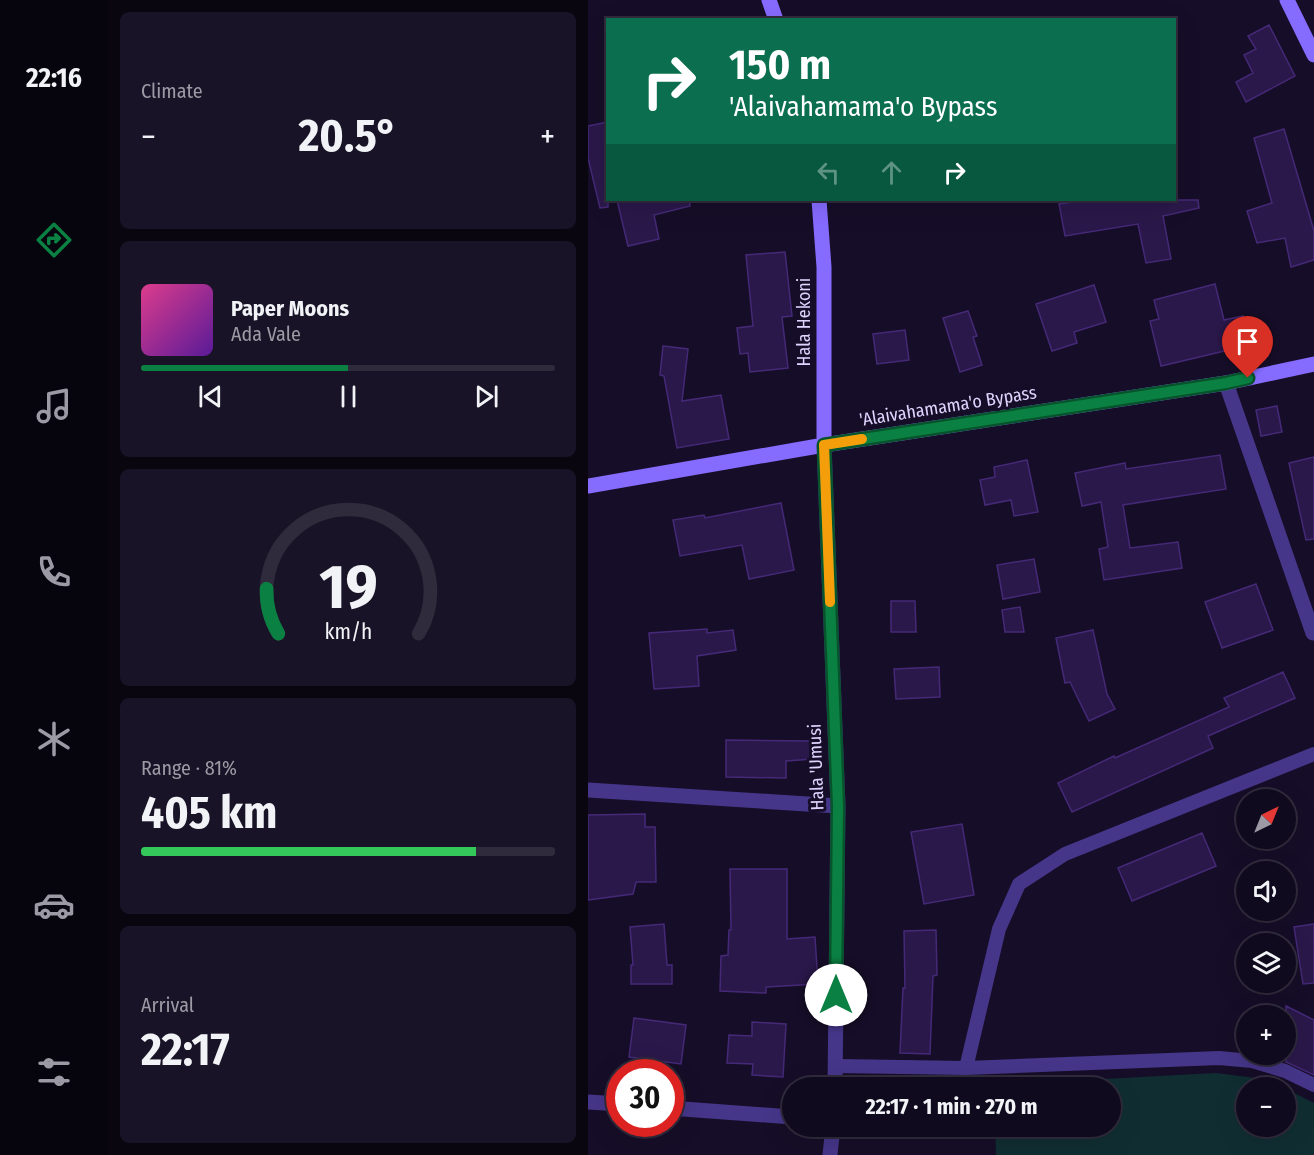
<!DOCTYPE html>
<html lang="en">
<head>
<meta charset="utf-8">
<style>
  body { margin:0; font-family:"Fira Sans Condensed",sans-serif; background:#191327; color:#f1f3f6; height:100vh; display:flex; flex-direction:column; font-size:22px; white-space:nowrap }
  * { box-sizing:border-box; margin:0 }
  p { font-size:20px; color:#9c9aa4 }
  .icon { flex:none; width:33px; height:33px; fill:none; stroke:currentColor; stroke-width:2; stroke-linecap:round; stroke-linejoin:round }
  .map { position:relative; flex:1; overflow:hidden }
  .panel { display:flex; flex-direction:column; gap:12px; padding:12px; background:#090610; width:480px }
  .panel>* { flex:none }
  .hud { position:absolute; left:18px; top:18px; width:570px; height:183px; border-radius:0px; box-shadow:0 6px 24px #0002,0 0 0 2px #302b3c; background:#0b6e4f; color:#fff; overflow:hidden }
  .needle { width:39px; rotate:43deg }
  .tools { position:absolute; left:648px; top:789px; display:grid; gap:12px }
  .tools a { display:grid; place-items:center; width:60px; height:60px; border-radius:50%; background:#100a1e; box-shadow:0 6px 24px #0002,0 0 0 2px #302b3c; font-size:30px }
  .speed { position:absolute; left:18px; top:1059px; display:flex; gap:12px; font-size:30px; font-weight:700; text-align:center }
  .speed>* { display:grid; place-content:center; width:78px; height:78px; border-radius:50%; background:#100a1e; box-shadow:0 6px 24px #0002,0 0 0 2px #302b3c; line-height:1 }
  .speed .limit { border:9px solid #d22; background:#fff; color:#111 }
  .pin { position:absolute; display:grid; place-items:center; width:51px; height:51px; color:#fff; margin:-62px -26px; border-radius:50% 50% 50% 0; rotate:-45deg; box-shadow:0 0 6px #0007 }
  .pin .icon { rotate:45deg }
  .me { position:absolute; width:66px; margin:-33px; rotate:0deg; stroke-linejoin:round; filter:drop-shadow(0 0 4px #0008) }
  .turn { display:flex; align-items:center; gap:21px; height:126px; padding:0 24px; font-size:27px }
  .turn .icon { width:78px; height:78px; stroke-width:2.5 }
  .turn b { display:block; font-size:42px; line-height:51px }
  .lanes { display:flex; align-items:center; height:57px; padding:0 24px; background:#0003; justify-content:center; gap:30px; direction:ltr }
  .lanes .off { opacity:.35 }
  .big { font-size:45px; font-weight:700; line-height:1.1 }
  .panel .widget { flex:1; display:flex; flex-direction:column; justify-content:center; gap:9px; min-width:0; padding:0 21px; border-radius:9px; background:#191327 }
  .panel .dial { align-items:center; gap:0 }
  .dial svg { height:156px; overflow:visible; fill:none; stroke:#302b3c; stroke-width:7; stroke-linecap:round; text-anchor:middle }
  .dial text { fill:#f1f3f6; stroke:none }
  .song { display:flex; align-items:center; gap:18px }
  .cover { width:72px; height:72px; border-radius:9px; background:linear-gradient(135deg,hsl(330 70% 55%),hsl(270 70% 35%)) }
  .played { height:6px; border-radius:3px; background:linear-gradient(90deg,#0b8043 50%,#302b3c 50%) }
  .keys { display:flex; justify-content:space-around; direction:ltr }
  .heat { display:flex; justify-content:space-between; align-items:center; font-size:33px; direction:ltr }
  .charge { height:9px; border-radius:4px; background:linear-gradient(90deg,#34c759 81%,#302b3c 0) }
  .trip { position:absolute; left:194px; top:1077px; width:339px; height:60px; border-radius:30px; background:#100a1e; box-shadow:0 6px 24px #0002,0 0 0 2px #302b3c; font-weight:700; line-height:60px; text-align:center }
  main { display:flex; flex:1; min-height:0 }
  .tabs { display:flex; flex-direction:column; width:108px; justify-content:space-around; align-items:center; background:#06040c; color:#9c9aa4 }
  .tabs .icon { width:42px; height:42px }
  .tabs .current { color:#0b8043 }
  .tabs b { font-size:27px; color:#f1f3f6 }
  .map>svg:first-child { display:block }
</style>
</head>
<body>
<main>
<nav class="tabs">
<b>22:16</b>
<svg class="icon current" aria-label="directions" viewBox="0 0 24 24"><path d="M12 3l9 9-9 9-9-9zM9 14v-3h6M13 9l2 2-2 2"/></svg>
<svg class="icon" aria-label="music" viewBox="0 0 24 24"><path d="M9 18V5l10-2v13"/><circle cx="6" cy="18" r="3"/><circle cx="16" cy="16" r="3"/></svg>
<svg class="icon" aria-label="phone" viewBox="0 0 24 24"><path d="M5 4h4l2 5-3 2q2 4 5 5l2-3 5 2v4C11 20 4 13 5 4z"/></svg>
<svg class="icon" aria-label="climate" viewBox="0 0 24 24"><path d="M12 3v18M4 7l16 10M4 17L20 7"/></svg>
<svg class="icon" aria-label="car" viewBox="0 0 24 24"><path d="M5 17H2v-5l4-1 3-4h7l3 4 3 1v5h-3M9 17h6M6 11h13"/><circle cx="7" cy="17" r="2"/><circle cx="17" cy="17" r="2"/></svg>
<svg class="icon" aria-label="filters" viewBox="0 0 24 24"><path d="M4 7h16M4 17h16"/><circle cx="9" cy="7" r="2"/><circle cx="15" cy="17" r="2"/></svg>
</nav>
<section class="panel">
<div class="widget"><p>Climate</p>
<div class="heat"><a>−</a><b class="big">20.5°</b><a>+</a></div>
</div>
<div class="widget">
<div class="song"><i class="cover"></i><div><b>Paper Moons</b><p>Ada Vale</p></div></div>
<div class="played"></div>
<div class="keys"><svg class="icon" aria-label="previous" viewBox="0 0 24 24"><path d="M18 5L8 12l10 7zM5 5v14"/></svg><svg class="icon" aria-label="pause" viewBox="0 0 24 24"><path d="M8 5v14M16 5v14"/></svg><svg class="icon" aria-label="next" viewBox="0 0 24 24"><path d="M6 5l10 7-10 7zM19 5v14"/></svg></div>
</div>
<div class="widget dial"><svg viewBox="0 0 100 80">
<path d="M14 69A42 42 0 1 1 86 69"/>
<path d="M14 69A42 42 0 0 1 8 46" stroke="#0b8043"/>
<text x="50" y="56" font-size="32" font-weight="700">19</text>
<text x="50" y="72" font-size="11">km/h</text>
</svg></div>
<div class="widget"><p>Range · 81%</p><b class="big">405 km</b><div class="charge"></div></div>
<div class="widget"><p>Arrival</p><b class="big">22:17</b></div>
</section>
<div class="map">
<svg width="726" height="1155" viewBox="0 0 726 1155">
  <rect width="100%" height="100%" fill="#160e28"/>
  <!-- green -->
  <path fill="#102e32" d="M628,1073L676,1079L694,1087L658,1088V1126H698V1089L726,1103V1155H408L407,1127L522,1126V1088H407V1085Z"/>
  <!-- building -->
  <path fill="#2a184a" stroke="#452977" stroke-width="1.5" d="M681,25L707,76L658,102L648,82L665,73L656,55L668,49L660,36Z
    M20,122V207L12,208L0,158V126Z
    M696,129L726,231V260L703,267L697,238L669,243L659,211L684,203L666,138Z
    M29,200H101L102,206L66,215L71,239L40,246Z
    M501,200H610L611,208L575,216L583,259L558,263L550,224L477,236L471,204Z
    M197,252L204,316L194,317L200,368L162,372L160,353L152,354L149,328L165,326L158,255Z
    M627,284L636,320L655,316L662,345L573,366L562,321L571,319L566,300Z
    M506,285L518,322L486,332L489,343L464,351L448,304Z
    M380,311L389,336L385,337L394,365L372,372L355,318Z
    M317,330L321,360L289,364L285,334Z
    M75,346L100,349L94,401L133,395L141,439L89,448L76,376L72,375Z
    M689,406L694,432L673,436L668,410Z
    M632,455L638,489L535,505L542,548L590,542L594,568L516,580L511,549L520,547L513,502L494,506L487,473L537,463L538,469Z
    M726,457V539L718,540L701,463Z
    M439,460L450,512L426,516L423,500L397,505L392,480L407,477L406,467Z
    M193,503L206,570L161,579L154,545L92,556L85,520L116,515L117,518Z
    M446,559L452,592L415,599L409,565Z
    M668,584L685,630L634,648L617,602Z
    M303,601H327L328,632H303Z
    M432,607L436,632H417L414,610Z
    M119,629V633L145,630L148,650L109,656L111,686L66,689L61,633Z
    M505,630L519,694L527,709L501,721L482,682L477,683L468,638Z
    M351,667L352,697L308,699L306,669Z
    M695,672L707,698L620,736L625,748L484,812L470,783L526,756L527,758L641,707L636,698Z
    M138,740L223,741L225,759L198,761V778L138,777Z
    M57,814V827H67L68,882H48L45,894L0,900V815Z
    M374,824L386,895L336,904L323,832Z
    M614,833L628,866L544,901L530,868Z
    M142,869H199V939L227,937L230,984L178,987V993L132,991L133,956L140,955L141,930H143Z
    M76,924L79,965H84V984H43V965H45L42,927Z
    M726,924V983L715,984L706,927Z
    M348,930L349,975L345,976L342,1054L312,1053L315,988H317L316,931Z
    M698,1006L726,1020V1075L698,1062Z
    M46,1018L98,1025L93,1064L41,1057Z
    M164,1022L198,1024L195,1077L164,1075L165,1064L139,1063L141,1035L164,1036Z"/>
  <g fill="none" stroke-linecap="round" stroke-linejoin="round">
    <!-- lane -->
    <path stroke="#46368a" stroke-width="14" d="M248,1066L378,1068L631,1058L664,1061L697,1071L726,1085
      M378,1068L411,929L431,884L477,854L726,754"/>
    <!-- street -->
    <path stroke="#46368a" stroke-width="15" d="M638,383L725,633
      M236,445L250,806L247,1088
      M0,790L250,806
      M0,1102L32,1104
      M82,1108L204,1117
      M242,1155L245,1126"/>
    <!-- secondary -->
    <path stroke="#866bff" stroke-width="15" d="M181,0L188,20
      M699,0L726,55
      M231,200L236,267V445
      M0,486L236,445L638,383L726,364"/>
  </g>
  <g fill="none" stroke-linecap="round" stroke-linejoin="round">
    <defs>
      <path id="route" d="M248,995L250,806L236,445L638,383L660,378"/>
    </defs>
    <!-- route casing -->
    <use href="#route" stroke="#07532c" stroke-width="15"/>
    <!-- route -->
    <use href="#route" stroke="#0b8043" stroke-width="10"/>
    <!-- slow -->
    <path stroke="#f59e0b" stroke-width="10" d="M242,602L236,445L274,439"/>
  </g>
  <g text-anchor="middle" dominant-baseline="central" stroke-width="6" stroke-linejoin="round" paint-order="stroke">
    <!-- street labels -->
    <g font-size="18" fill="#e0d4ff" stroke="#160e28">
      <text transform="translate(216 322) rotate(-90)">Hala Hekoni</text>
      <text transform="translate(360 406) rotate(-9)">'Alaivahamama'o Bypass</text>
      <text transform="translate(228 767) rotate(-92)">Hala 'Umusi</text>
    </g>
  </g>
</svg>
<div class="tools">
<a><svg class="needle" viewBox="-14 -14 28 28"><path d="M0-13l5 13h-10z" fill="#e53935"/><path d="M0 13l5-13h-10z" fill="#9c9aa4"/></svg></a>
<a><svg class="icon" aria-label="sound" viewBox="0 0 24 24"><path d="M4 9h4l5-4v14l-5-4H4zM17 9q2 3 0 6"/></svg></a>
<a><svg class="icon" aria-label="layers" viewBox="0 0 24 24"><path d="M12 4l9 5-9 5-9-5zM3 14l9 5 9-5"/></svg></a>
<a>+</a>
<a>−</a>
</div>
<div class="speed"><div class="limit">30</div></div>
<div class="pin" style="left:660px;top:378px;background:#d93025"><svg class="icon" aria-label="arrive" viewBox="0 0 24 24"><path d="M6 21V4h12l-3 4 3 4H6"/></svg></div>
<svg class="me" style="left:248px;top:995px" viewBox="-20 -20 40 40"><circle r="19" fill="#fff"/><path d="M0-13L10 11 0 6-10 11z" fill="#0b8043"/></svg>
<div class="trip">22:17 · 1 min · 270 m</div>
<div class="hud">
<div class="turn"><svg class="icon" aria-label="right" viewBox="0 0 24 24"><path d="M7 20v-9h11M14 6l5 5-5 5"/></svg><div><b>150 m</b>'Alaivahamama'o Bypass</div></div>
<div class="lanes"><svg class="icon off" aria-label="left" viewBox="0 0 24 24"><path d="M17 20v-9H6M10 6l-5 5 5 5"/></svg><svg class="icon off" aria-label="ahead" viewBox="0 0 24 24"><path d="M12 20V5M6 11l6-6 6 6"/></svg><svg class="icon" aria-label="right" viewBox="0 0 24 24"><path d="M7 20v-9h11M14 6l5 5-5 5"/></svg></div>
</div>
</div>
</main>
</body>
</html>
